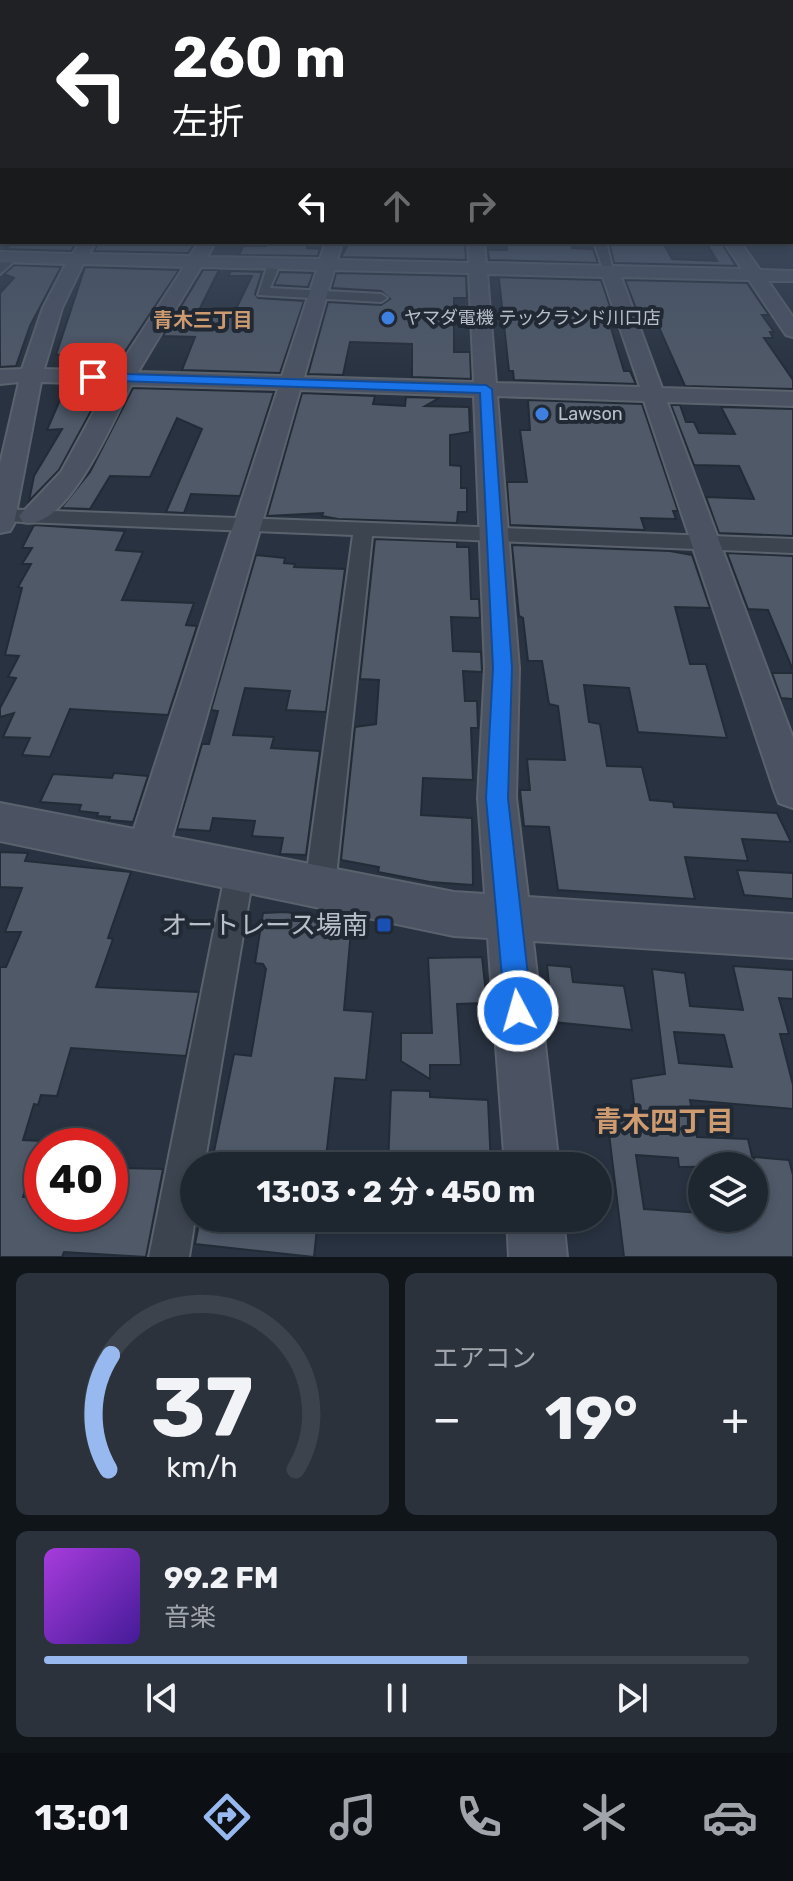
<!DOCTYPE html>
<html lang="ja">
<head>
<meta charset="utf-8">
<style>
  body { margin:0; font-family:Rubik,"Noto Sans JP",sans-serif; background:#2b323c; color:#f1f3f6; height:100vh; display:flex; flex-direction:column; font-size:30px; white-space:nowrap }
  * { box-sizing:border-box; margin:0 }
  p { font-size:26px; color:#a1a5ab }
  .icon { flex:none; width:44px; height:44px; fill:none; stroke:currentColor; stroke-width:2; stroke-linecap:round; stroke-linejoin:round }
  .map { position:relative; height:1257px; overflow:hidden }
  .drawer { display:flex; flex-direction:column; gap:16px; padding:16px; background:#10151a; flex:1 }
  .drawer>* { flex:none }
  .hud { position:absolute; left:0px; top:0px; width:794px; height:244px; box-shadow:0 4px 12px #0003,0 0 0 2px #3c434c; background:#202124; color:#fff; overflow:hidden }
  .buttons { position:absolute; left:688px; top:1152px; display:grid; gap:16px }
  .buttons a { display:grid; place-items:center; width:80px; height:80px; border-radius:50%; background:#1e2630; box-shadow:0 4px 12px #0003,0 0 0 2px #3c434c; font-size:40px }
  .speed { position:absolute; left:24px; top:1128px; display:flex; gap:16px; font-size:40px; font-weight:700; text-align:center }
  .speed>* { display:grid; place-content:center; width:104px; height:104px; border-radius:50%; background:#1e2630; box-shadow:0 4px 12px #0003,0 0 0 2px #3c434c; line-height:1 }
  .speed .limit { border:12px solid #d22; background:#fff; color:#111 }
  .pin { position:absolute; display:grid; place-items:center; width:68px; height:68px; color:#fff; margin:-34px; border-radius:16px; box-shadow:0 4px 12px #0006 }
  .me { position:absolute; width:88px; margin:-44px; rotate:354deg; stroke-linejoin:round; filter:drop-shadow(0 0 6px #0008) }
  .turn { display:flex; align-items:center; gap:28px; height:168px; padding:0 40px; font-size:36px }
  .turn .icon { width:104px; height:104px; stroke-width:2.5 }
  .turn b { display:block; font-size:56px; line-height:68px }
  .lanes { display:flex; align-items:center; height:76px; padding:0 40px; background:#0003; justify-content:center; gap:40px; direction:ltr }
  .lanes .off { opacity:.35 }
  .big { font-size:60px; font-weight:700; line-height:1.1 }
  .drawer .widget { flex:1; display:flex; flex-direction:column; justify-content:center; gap:12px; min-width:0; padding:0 28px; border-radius:12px; background:#2b323c }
  .drawer .dial { align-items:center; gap:0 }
  .dial svg { height:208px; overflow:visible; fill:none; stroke:#3c434c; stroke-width:7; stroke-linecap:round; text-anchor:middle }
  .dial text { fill:#f1f3f6; stroke:none }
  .song { display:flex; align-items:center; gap:24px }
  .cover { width:96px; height:96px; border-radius:12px; background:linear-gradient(135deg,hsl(280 70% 55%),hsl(260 70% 35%)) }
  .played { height:8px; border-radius:4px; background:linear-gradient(90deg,#98b9f0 60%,#3c434c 60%) }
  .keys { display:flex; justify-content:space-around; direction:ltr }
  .heat { display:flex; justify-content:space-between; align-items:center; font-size:44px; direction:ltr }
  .drawer .tiles { flex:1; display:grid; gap:16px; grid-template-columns:1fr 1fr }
  .widget:last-child { grid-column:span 2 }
  .trip { position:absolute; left:180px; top:1152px; width:432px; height:80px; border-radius:40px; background:#1e2630; box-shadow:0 4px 12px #0003,0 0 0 2px #3c434c; font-weight:700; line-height:80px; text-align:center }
  .menu { display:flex; height:128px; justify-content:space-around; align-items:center; background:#0c0f13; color:#a1a5ab }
  .menu .icon { width:56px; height:56px }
  .menu .active { color:#98b9f0 }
  .menu b { font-size:36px; color:#f1f3f6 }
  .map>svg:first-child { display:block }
</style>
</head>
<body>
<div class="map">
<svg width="793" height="1257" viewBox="0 0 793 1257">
  <rect width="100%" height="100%" fill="#283240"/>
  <!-- building -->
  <path fill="#4f5968" stroke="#232b37" stroke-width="2" fill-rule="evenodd" d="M13,242H76L71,251L6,249Z
    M99,242H151L194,244L188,253L94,251Z
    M268,242H307V248L320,249L318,256L239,255L243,246H266Z
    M350,242H465L466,260L341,257Z
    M506,242H571L572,248L593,249L598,263L489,260L488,250H507Z
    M609,242H663L672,259L717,261L706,242H721L736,266L614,263Z
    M14,265L61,267L30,326L16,366L0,367V293L14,278L4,274Z
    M85,267L179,270L114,368L75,367L76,364L66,363L74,353L56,355Z
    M203,270H219L198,312L234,313L252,276H228L231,271L262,272L255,294L258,298L304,301L280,373L182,370L195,337L163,336Z
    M280,272L313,273L308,287L274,285Z
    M336,273L466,276L467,298H454V352H470L471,379L412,377V344L350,342L343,375L308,374L328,302L381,305L390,299L381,291L332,288Z
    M490,277L601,280L614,318L616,328H611L624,371H630L636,384L514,380L513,371H509L499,279Z
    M625,280L747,283L769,315H762L774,332H770L773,338H764L793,380V389L685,386L658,325L640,319Z
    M66,386L104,387L59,470L29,501L34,476L62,429L47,430Z
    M133,388L274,392L240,496L191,494L184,513L166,512L202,429L177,418L150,477L110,476L90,509L61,508L90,472Z
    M302,393L375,396L373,404L405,406L406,397L439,398L425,406L469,407L470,432L450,435V465L461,466V488H467V512H458L457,523L338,519L322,516L323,513L267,516Z
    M528,400L642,404L678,511H673L676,519L641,518L645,530L510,525L507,482H527L520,430H530Z
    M671,405H680L686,422H694L699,433L735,434L721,407L793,409V536L719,533L706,497L754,499L739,466L694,465Z
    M34,525L125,531L116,550L143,552L122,600L194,603L186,625L197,626L168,715L70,709L50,757L22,755L30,738L3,737L14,713L0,717V708L16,678L8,677L19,656L5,655L22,588L18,587L31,564H22L32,548H22Z
    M375,539L457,542V547H469L471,599H479L480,618L451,617L453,651L481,652L482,672L463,671L465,701H477L478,728H471L473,780L423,778L421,815L472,818L473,885L430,882L378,872L379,867L341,860L355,727L376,724L379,680L360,679Z
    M512,545L670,551L692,555L710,608L675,607L690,664H706L727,738L638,732L629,688L584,685L589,722L600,724L607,766L642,767L650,800L673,802L674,807L777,813L791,842L742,839L748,861L685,857L695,899L558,890L549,827L524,826L520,790H530L527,759L565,760L558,706L549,704L542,661H528L523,618L519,616Z
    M727,553L793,556V670L768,610L748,609Z
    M256,555L285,558L284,563L295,564L294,567L345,569L326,712L286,710L290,691L245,688L233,735L274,737L271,748L320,751L306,855L280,854L283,838L252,836L255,821L213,818L210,831L177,829L202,744H209L218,711L211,710Z
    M772,673H793V699L781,698Z
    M114,773L148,776L133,822L109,820L110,817L97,816L98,813L79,811L81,805L40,802L53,774L112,778Z
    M0,852L28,853L25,861L131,872L108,938L113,939L96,987L199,992L186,1056L71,1048L57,1096L41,1095L38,1105L34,1104L23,1140L42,1141L23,1197L42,1199V1214H113L123,1168L163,1169L146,1257L64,1252L62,1257H0V967H6L21,932H5L22,888L0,887Z
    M737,870L793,873V899L744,895Z
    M285,912L319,917L332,914L352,919L344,1010L373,1012L366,1080L335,1078L325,1166H211L234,1054L251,1056L266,969L263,964L255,963L263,913Z
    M482,957L487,1003L457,1004L461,1065H430V1079L401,1061V1033H432L428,958Z
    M547,965L571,967L573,982L624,986L632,1030L553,1022Z
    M733,966L793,970V999L779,998L789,1034H780L793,1085V1109L690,1100L697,1137L748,1139L754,1165V1157L789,1160L793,1175V1257H624L606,1109L635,1111L631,1079L665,1074L652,969L685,973L690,1006L743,1010ZM674,1032L724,1035L732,1067L679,1063ZM636,1155L678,1158L679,1167L754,1166V1222L702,1218V1213L644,1209Z
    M391,1090L430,1091V1097L488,1100L491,1166H388Z
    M200,1218H318L314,1257L195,1244Z"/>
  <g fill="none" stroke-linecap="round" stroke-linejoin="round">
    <defs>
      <path id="street" d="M594,242H606L614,275L604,272Z
        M9,255L19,257L0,274V263Z
        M274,260L280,264L270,288L381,294L387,298L381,302L258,295L268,264Z
        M0,509L793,539V553L372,536L335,886L330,896L320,901L310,896L305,886L353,535L0,521Z
        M240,856L250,860L254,870L204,1166H194L195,1218L189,1257H149L226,870L230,860Z"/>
      <path id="secondary" d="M1,200L2,210H0V200Z
        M80,242H96L89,254L190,256L199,242H209L213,246L207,257L320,259L326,242H342L337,260L469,263L468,242H484L486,263L742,269L724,242H740L760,270L793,271V281H768L793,317V337L786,335L749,280L621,277L662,388L793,392V406L667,402L793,738V808L779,803L774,790L644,401L497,396L519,668L516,798L528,897L793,914V958L533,941L559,1166H505L488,938L454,936L0,841V803L134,829L278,389L131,385C115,417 66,534 23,522L19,516L61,472L109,384L41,382L14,524L10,531L0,533V464L19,382L0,384V370L22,369L43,308L66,264L0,262V252L73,254ZM83,264L184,267L116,371L44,369L62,308ZM201,267L317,270L282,376L138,372ZM334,270L469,273L474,382L304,377ZM487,274L603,277L640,387L496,383ZM300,390L474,396L485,668L478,798L485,894L454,892L172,837Z
        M507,1218H563L567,1257H509Z"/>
    </defs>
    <!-- street casing -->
    <use href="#street" stroke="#5a626d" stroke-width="4"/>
    <!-- secondary casing -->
    <use href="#secondary" stroke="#5a626d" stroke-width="4"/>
    <!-- street -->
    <use href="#street" fill="#3c4450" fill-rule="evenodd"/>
    <!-- secondary -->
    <use href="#secondary" fill="#4b5363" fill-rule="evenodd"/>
  </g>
  <!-- sky -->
  <linearGradient id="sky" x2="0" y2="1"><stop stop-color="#161c23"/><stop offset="0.53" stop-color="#424f64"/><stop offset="1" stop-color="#424f64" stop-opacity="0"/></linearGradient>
  <rect width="793" height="376" fill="url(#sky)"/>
  <!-- route -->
  <path fill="#1a73e8" stroke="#114b97" stroke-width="2" d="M93,373L486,385L492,389L512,668L508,798L532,1011L528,1021L518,1025L509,1021L505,1011L486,798L493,668L480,393L88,380V375Z"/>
  <!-- markers -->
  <g fill="#3f7fe0" stroke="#212935" stroke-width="3">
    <circle cx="388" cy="318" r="8"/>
    <circle cx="542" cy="414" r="8"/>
  </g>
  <rect fill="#1a4fb4" stroke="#212935" stroke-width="3" x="376" y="917" width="16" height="16" rx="4"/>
  <g text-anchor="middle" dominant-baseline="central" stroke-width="8" stroke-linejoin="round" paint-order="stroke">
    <!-- far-poi labels -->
    <g font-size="18" fill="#b9c0ca" stroke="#212935" text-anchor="start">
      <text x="404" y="318">ヤマダ電機 テックランド川口店</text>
      <text x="558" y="414">Lawson</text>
    </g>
    <!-- far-neighbourhood labels -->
    <g font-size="20" font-weight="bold" fill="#ce9a70" stroke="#212935">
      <text x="203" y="320">青木三丁目</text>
    </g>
    <!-- near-poi labels -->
    <g font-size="26" fill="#b9c0ca" stroke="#212935" text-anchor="end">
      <text x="368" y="925">オートレース場南</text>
    </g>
    <!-- near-neighbourhood labels -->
    <g font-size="28" font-weight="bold" fill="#ce9a70" stroke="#212935">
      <text x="664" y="1121">青木四丁目</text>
    </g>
  </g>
</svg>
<div class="buttons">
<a><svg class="icon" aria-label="layers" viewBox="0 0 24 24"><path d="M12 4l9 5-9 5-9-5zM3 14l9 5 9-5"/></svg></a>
</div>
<div class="speed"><div class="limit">40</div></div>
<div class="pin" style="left:93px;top:377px;background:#d93025"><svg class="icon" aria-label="arrive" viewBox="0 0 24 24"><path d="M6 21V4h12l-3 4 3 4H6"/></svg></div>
<svg class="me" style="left:518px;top:1011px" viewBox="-20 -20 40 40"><circle r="17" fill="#1a73e8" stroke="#fff" stroke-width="3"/><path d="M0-11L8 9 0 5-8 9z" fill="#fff"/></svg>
<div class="trip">13:03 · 2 分 · 450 m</div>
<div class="hud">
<div class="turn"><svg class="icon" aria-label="left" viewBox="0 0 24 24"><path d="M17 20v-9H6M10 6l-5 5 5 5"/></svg><div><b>260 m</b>左折</div></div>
<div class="lanes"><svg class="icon" aria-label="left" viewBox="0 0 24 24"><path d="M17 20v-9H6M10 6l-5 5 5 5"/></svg><svg class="icon off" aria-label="ahead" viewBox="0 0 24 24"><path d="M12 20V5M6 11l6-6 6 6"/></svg><svg class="icon off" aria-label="right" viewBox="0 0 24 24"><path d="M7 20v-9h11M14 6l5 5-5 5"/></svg></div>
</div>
</div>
<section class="drawer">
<div class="tiles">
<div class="widget dial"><svg viewBox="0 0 100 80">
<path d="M14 69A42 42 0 1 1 86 69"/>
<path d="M14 69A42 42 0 0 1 15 25" stroke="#98b9f0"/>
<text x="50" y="56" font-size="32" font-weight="700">37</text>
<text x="50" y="72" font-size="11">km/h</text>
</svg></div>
<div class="widget"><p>エアコン</p>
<div class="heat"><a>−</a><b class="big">19°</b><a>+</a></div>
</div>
<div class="widget">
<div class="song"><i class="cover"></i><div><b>99.2 FM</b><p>音楽</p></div></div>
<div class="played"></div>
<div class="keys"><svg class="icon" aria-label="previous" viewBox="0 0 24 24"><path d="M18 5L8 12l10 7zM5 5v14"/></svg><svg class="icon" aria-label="pause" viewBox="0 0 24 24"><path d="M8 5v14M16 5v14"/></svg><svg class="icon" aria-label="next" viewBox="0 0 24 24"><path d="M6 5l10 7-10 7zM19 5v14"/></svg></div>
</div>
</div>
</section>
<nav class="menu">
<b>13:01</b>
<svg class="icon active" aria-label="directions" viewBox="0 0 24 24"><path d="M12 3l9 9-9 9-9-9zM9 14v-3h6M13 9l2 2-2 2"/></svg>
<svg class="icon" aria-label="music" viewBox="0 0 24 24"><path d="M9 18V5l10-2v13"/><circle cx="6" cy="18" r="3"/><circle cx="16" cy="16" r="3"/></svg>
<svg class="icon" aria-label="phone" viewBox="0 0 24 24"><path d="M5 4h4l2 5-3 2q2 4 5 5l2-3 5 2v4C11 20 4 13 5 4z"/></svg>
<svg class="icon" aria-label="climate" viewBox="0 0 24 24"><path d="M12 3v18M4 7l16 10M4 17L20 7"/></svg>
<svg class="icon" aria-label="car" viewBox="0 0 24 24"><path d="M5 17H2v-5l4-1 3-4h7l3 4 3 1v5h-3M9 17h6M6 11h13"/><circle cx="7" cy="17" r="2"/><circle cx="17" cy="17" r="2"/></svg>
</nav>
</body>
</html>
